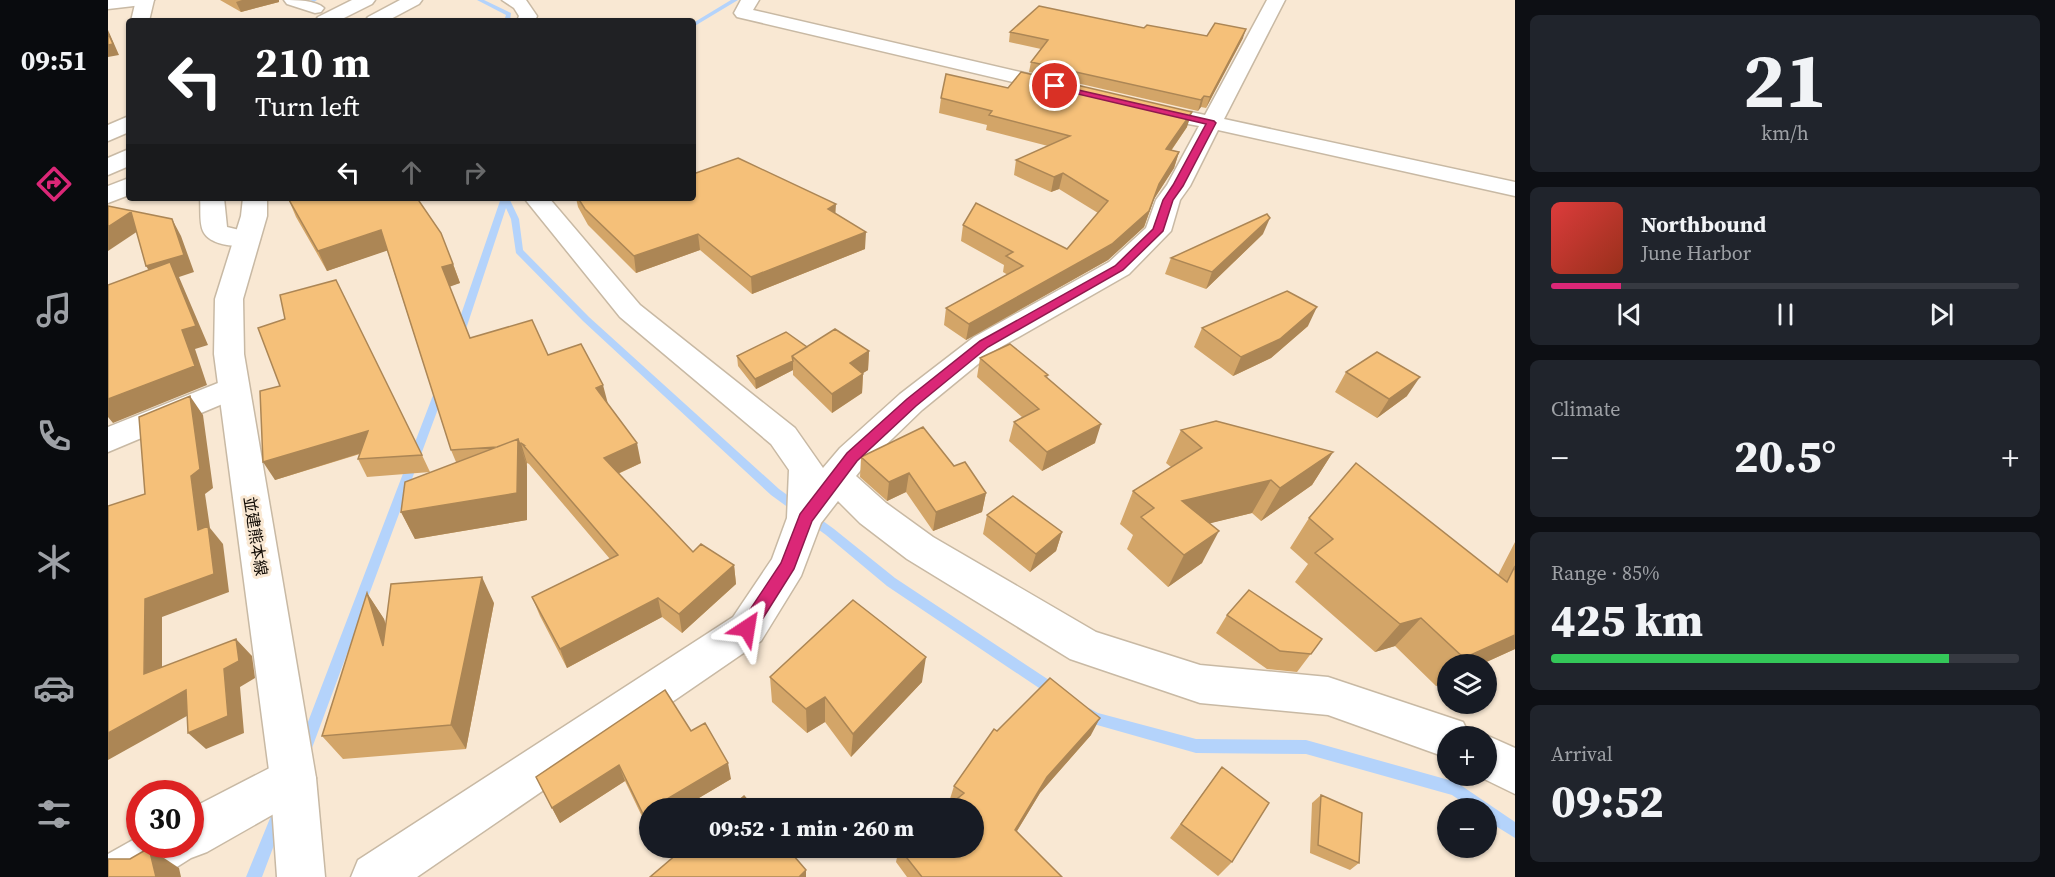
<!DOCTYPE html>
<html lang="en">
<head>
<meta charset="utf-8">
<style>
  body { margin:0; font-family:"Source Serif 4","Noto Sans JP",serif; background:#20242c; color:#f1f3f6; height:100vh; display:flex; flex-direction:column; font-size:22px; white-space:nowrap }
  * { box-sizing:border-box; margin:0 }
  p { font-size:20px; color:#9ea1a6 }
  .icon { flex:none; width:33px; height:33px; fill:none; stroke:currentColor; stroke-width:2; stroke-linecap:round; stroke-linejoin:round }
  .map { position:relative; flex:1; overflow:hidden }
  .details { display:flex; flex-direction:column; gap:15px; padding:15px; background:#0d0f14; width:540px }
  .details>* { flex:none }
  .guide { position:absolute; left:18px; top:18px; width:570px; height:183px; border-radius:6px; box-shadow:0 2px 4px #0004; background:#202124; color:#fff; overflow:hidden }
  .tools { position:absolute; left:1329px; top:654px; display:grid; gap:12px }
  .tools a { display:grid; place-items:center; width:60px; height:60px; border-radius:50%; background:#171b24; box-shadow:0 2px 4px #0004; font-size:30px }
  .speed { position:absolute; left:18px; top:780px; display:flex; gap:12px; font-size:30px; font-weight:700; text-align:center }
  .speed>* { display:grid; place-content:center; width:78px; height:78px; border-radius:50%; background:#171b24; box-shadow:0 2px 4px #0004; line-height:1 }
  .speed .limit { border:9px solid #d22; background:#fff; color:#111 }
  .pin { position:absolute; display:grid; place-items:center; width:51px; height:51px; color:#fff; margin:-26px; border:3px solid #fff; border-radius:50%; box-shadow:0 2px 6px #0007 }
  .me { position:absolute; width:66px; margin:-33px; rotate:33deg; stroke-linejoin:round; filter:drop-shadow(0 0 4px #0008) }
  .turn { display:flex; align-items:center; gap:21px; height:126px; padding:0 30px; font-size:27px }
  .turn .icon { width:78px; height:78px; stroke-width:2.5 }
  .turn b { display:block; font-size:42px; line-height:51px }
  .lanes { display:flex; align-items:center; height:57px; padding:0 30px; background:#0003; justify-content:center; gap:30px; direction:ltr }
  .lanes .off { opacity:.35 }
  .big { font-size:45px; font-weight:800; line-height:1.1 }
  .details .tile { flex:1; display:flex; flex-direction:column; justify-content:center; gap:9px; min-width:0; padding:0 21px; border-radius:9px; background:#20242c }
  .details .dial { align-items:center; gap:0 }
  .dial b { font-size:78px; line-height:1 }
  .song { display:flex; align-items:center; gap:18px }
  .cover { width:72px; height:72px; border-radius:9px; background:linear-gradient(135deg,hsl(0 70% 55%),hsl(10 70% 35%)) }
  .played { height:6px; border-radius:3px; background:linear-gradient(90deg,#db2777 15%,#363941 15%) }
  .keys { display:flex; justify-content:space-around; direction:ltr }
  .heat { display:flex; justify-content:space-between; align-items:center; font-size:33px; direction:ltr }
  .charge { height:9px; border-radius:4px; background:linear-gradient(90deg,#34c759 85%,#363941 0) }
  .trip { position:absolute; left:531px; top:798px; width:345px; height:60px; border-radius:30px; background:#171b24; box-shadow:0 2px 4px #0004; font-weight:800; line-height:60px; text-align:center }
  main { display:flex; flex:1; min-height:0 }
  .tabs { display:flex; flex-direction:column; width:108px; justify-content:space-around; align-items:center; background:#090b0e; color:#9ea1a6 }
  .tabs .icon { width:42px; height:42px }
  .tabs .active { color:#db2777 }
  .tabs b { font-size:27px; color:#f1f3f6 }
  .map>svg:first-child { display:block }
</style>
</head>
<body>
<main>
<nav class="tabs">
<b>09:51</b>
<svg class="icon active" aria-label="directions" viewBox="0 0 24 24"><path d="M12 3l9 9-9 9-9-9zM9 14v-3h6M13 9l2 2-2 2"/></svg>
<svg class="icon" aria-label="music" viewBox="0 0 24 24"><path d="M9 18V5l10-2v13"/><circle cx="6" cy="18" r="3"/><circle cx="16" cy="16" r="3"/></svg>
<svg class="icon" aria-label="phone" viewBox="0 0 24 24"><path d="M5 4h4l2 5-3 2q2 4 5 5l2-3 5 2v4C11 20 4 13 5 4z"/></svg>
<svg class="icon" aria-label="climate" viewBox="0 0 24 24"><path d="M12 3v18M4 7l16 10M4 17L20 7"/></svg>
<svg class="icon" aria-label="car" viewBox="0 0 24 24"><path d="M5 17H2v-5l4-1 3-4h7l3 4 3 1v5h-3M9 17h6M6 11h13"/><circle cx="7" cy="17" r="2"/><circle cx="17" cy="17" r="2"/></svg>
<svg class="icon" aria-label="filters" viewBox="0 0 24 24"><path d="M4 7h16M4 17h16"/><circle cx="9" cy="7" r="2"/><circle cx="15" cy="17" r="2"/></svg>
</nav>
<div class="map">
<svg width="1407" height="877" viewBox="0 0 1407 877">
  <rect width="100%" height="100%" fill="#f9e8d3"/>
  <g fill="none" stroke-linecap="round" stroke-linejoin="round">
    <!-- stream -->
    <path fill="#b4d3fb" fill-rule="evenodd" d="M202,0H209L206,2Z
      M369,0H376L403,13L402,21H396L398,15Z
      M623,0H630L585,27V23Z
      M393,198H401L411,219L415,250L481,317L671,489L726,529L787,578L950,686L952,690L950,694L945,696L940,694L779,586L718,535L663,495L475,321L408,253L403,219L398,208L356,335L351,338L348,337L346,335Z
      M332,387L337,390L204,748L202,753L197,755L192,753L190,748L327,390Z
      M981,708L990,713L1088,739L1198,740L1348,782L1407,822V838L1378,820V808H1363L1344,795L1198,754L1088,753L982,723L976,719L974,714L976,709Z
      M170,809L175,811L177,816L154,877H138L165,811Z"/>
    <defs>
      <path id="minor" d="M0,0H46L43,4L0,9Z
        M176,0C189,0 207,0 216,8L213,12L207,13L179,4Z
        M394,0H418L429,16L427,21H409L411,16L406,8Z
        M633,0H651L645,10L951,81L958,83L961,87L958,91L951,93L629,17L626,13Z
        M1159,0H1177L1116,119L1407,182V196L1110,130L1082,186L1072,200L1063,231L1021,274L886,351L814,410L756,466L748,476L778,503L825,537L988,632L1092,665L1220,677L1355,722L1362,736H1340V758L1220,715L1092,703L962,659L799,559L752,523L730,501L713,523L693,576L653,641L309,877H243L250,860L625,617L664,559L679,518L681,470L663,444L512,317L416,198H441L532,305L687,428L715,468L732,448L792,394L866,337L1001,262L1038,228L1048,200L1059,185L1091,126L1075,123L1072,118L1075,113L1083,112L1097,115Z
        M21,178V195L0,203V186Z
        M92,198H116L119,227L148,234L152,239L148,244C135,248 102,247 95,231C91,222 93,208 92,198Z
        M125,377L136,381L141,388L136,395L0,452V427Z
        M1378,735L1407,748V794L1370,776H1378V736H1373Z
        M185,756L201,762L208,778L201,794L99,852L83,858L53,877H0V854L32,836V844H82V809Z"/>
      <path id="major" d="M28,0H46L41,21H23Z
        M244,0H267L264,4L230,21H207L210,17Z
        M292,0H314L311,4L279,21H257L260,17Z
        M21,116V132L0,141V125Z
        M21,149V166L0,175V158Z
        M135,198H159V216L135,299L136,354L208,778L217,877H169L162,778L106,354L107,299L133,216Z"/>
    </defs>
    <!-- minor casing -->
    <use href="#minor" stroke="#c8b9a4" stroke-width="3"/>
    <!-- major casing -->
    <use href="#major" stroke="#c8b9a4" stroke-width="3"/>
    <!-- minor -->
    <use href="#minor" fill="#fff" fill-rule="evenodd"/>
    <!-- major -->
    <use href="#major" fill="#fff" fill-rule="evenodd"/>
  </g>
  <!-- wall -->
  <path fill="#d3a568" d="M112,0H171V2L133,12Z
    M1036,28L1099,36L1135,38L1098,108L1093,107L1090,111L921,72L923,62L933,49L901,42L902,32Z
    M833,98L1079,127L1063,151L1071,152L1066,168L1046,199L1036,227L1000,260L858,340L836,325L838,308L900,275L895,272L896,265L853,241L855,225L959,249L990,213L951,189L943,192L906,175L908,160L940,146L878,130L879,125L831,113Z
    M180,198L345,264L352,283L341,286L362,338L440,355L500,404L533,463L510,474L585,552L626,565L628,584L574,633L554,617L459,668L432,616L424,597L502,559L421,464L419,463V520L307,539L293,512L348,462L343,450L279,250L219,271L188,217Z
    M468,198H585L727,213L757,249L644,294L592,250L528,273L480,225L470,207Z
    M1155,234L1098,289L1057,274L1063,258Z
    M1200,326L1163,358L1125,376L1086,347L1094,328Z
    M761,351L760,370L755,373L754,393L724,413L685,375V370L648,389L630,366L629,356Z
    M872,358L940,375L939,378L987,443L934,471L901,441L906,422L914,417L869,377Z
    M1238,372L1299,396L1269,418L1227,392Z
    M152,391L314,455L322,472L259,477L250,459L252,454L167,480Z
    M1073,430L1225,452L1204,485L1153,521L1144,513L1102,523L1094,563L1060,587L1019,549L1025,535L1012,524L1025,491L1063,467L1058,463Z
    M753,457L846,466L878,493L874,512L825,531L798,492L779,501L752,477Z
    M879,515L954,532L948,551L922,572L875,534Z
    M1201,518L1390,575L1407,542V649L1374,664H1340V681L1328,686L1287,646L1267,652L1187,582L1200,564L1182,548Z
    M259,593L276,619L278,625L386,603L358,749L235,759L214,736Z
    M1119,615L1214,639L1189,672L1159,669L1108,633Z
    M662,677L814,682L743,757L717,722L699,733L664,702Z
    M583,731L623,779L574,808H542L540,829L517,781L452,823L428,777Z
    M889,731L983,735L932,793L909,831L954,877H799L788,862L791,848L844,804L841,802L846,786Z
    M1114,767L1124,862L1110,876L1062,838Z
    M1213,795L1251,863L1242,870L1202,853L1204,803Z"/>
  <!-- shaded-wall -->
  <path fill="#ac8655" d="M134,0H171V2L133,12L128,2Z
    M1138,29L1135,38L1098,108L1102,97Z
    M0,30L11,55L0,57Z
    M1096,96L1093,107L1090,111L1093,100Z
    M1084,112L1079,127L1053,165L1058,149Z
    M1071,152L1066,168L1046,199L1036,227L1000,260L858,340L861,324L1051,184Z
    M955,173L951,189L943,192L946,177Z
    M728,204L727,220L720,209Z
    M23,212L33,229L0,251V227Z
    M1162,218L1155,234L1098,289L1104,272Z
    M64,219L73,236L86,272L71,277L100,345L87,349L99,385L5,423L0,417V399L49,283L38,266Z
    M273,230L281,250L219,271L210,251Z
    M758,232L757,249L644,294L643,277Z
    M590,234L592,250L528,273L526,256Z
    M345,264L352,283L341,287L334,267Z
    M1209,307L1200,326L1163,358L1125,376L1133,357Z
    M761,351L760,370L741,382L742,363Z
    M685,361V370L648,389L647,379Z
    M755,374L754,393L724,413V394Z
    M1312,377L1299,396L1269,418L1281,399Z
    M495,385L500,404L488,388Z
    M82,396L95,415L105,488L97,494L102,528L115,544L121,592L54,617V691L36,674L37,599L90,530L83,476Z
    M993,424L987,443L934,471L939,452Z
    M260,431L269,448L167,480L155,462Z
    M410,439L419,466V520L307,539L293,512Z
    M413,443L419,463V465L412,445Z
    M529,443L533,463L500,478L496,458Z
    M1225,452L1204,485L1153,521L1172,488Z
    M801,473L798,492L779,501L781,482Z
    M1163,480L1144,513L1059,534L1074,501Z
    M878,493L874,512L825,531L828,512Z
    M1111,531L1094,563L1060,587L1076,555Z
    M954,532L948,551L922,572L928,554Z
    M626,565L628,584L574,633L571,614Z
    M374,577L386,603L358,749L343,725Z
    M259,593L276,619L291,671L275,646Z
    M550,598L554,617L459,668L452,649Z
    M1313,618L1287,646L1267,652L1292,624Z
    M1407,635V649L1374,664H1350L1356,658Z
    M128,639L144,656L147,678L132,687L136,733L98,749L80,733L116,669Z
    M818,657L814,682L743,757L745,734Z
    M1340,675V681L1328,686Z
    M78,690L95,707L0,760V733Z
    M717,697V722L699,733L698,709Z
    M992,718L983,735L932,793L901,844L907,830L939,777Z
    M620,763L623,779L574,808H544Z
    M511,765L517,781L452,823L444,808Z
    M542,810V828L540,829L535,814Z
    M41,848L71,868L73,877H48Z
    M698,870V877H691Z"/>
  <!-- building -->
  <path fill="#f5c079" stroke="#ac8655" stroke-width="1.5" d="M931,6L1036,28L1039,25L1099,36L1107,23L1138,29L1102,97L1096,96L1093,100L923,62L940,40L902,32Z
    M0,33L5,44L0,45Z
    M913,72L1084,112L1058,149L1071,152L1051,184L1041,211L1004,244L861,324L838,308L915,266L898,256L905,252L855,225L868,203L959,249L1000,201L955,173L946,177L908,160L962,136L881,115L884,111L833,98L838,74L900,88Z
    M630,158L728,204L720,209L758,232L643,277L590,234L526,256L477,209L470,198H585V174Z
    M180,198H309L333,233L345,264L334,267L362,338L424,320L440,355L473,344L495,385L488,388L529,443L496,458L585,552L593,544L626,565L571,614L550,598L452,649L424,597L510,555L415,445H416L413,443L412,445L410,439L389,447L343,450L273,230L210,251Z
    M0,206L64,219L76,255L38,266L23,212L0,227Z
    M1159,214L1162,218L1104,272L1063,258Z
    M62,262L88,326L74,330L87,366L0,399V285Z
    M228,280L314,455L250,459L260,431L155,462L152,391L172,386L150,328L177,319L172,295Z
    M1179,291L1209,307L1172,339L1133,357L1094,328Z
    M727,329L761,351L742,363L755,374L724,394L684,356Z
    M678,332L699,347L684,356L685,361L647,379L629,356Z
    M902,344L940,375L937,376L993,424L939,452L906,422L931,409L872,358Z
    M1269,352L1312,377L1281,399L1238,372Z
    M82,396L92,469L83,476L90,530L100,526L106,574L37,599L36,674L128,639L131,661L116,669L120,716L80,733L78,690L0,733V506L37,494L31,417Z
    M1108,421L1225,452L1172,488L1163,480L1074,501L1111,531L1076,555L1033,517L1046,508L1025,491L1094,448L1073,430Z
    M815,427L846,466L857,462L878,493L828,512L801,473L781,482L753,457Z
    M410,439L409,493L293,512L297,482Z
    M1248,463L1399,582L1407,566V635L1356,658L1313,618L1292,624L1207,553L1225,539L1201,518Z
    M905,496L954,532L928,554L879,515Z
    M374,577L343,725L214,736L259,593L275,646L283,584Z
    M1141,590L1214,639L1203,654L1172,651L1119,615Z
    M745,600L818,657L745,734L717,697L698,709L662,677Z
    M942,678L992,718L939,777L907,830L954,877H814L791,848H866V808H838L856,793L846,786L886,729L889,731Z
    M557,690L583,731L597,723L620,763L544,808H542V810L535,814L511,765L444,808L428,777Z
    M1114,767L1161,803L1124,862L1073,824Z
    M1213,795L1254,813L1251,863L1210,845Z
    M636,796L646,808H622Z
    M41,848L48,877H0V859H22Z
    M576,848H679L698,870L691,877H542Z"/>
  <!-- route -->
  <path fill="#db2777" stroke="#8e194d" stroke-width="1.5" d="M944,84L1106,121L1108,123L1075,186L1065,200L1055,231L1015,270L880,347L808,406L749,461L704,521L686,569L645,634L639,636L633,634L631,628L633,623L673,563L692,514L739,453L799,399L872,341L1007,266L1045,229L1055,200L1065,185L1098,124L944,88Z"/>
  <g text-anchor="middle" dominant-baseline="central" stroke-width="6" stroke-linejoin="round" paint-order="stroke">
    <!-- street labels -->
    <g font-size="16" fill="#110b05" stroke="#f9e8d3">
      <text transform="translate(148 536) rotate(81)">並建熊本線</text>
    </g>
  </g>
</svg>
<div class="tools">
<a><svg class="icon" aria-label="layers" viewBox="0 0 24 24"><path d="M12 4l9 5-9 5-9-5zM3 14l9 5 9-5"/></svg></a>
<a>+</a>
<a>−</a>
</div>
<div class="speed"><div class="limit">30</div></div>
<div class="pin" style="left:947px;top:86px;background:#d93025"><svg class="icon" aria-label="arrive" viewBox="0 0 24 24"><path d="M6 21V4h12l-3 4 3 4H6"/></svg></div>
<svg class="me" style="left:639px;top:628px" viewBox="-20 -20 40 40"><path d="M0-17L14 15 0 8-14 15z" fill="#db2777" stroke="#fff" stroke-width="4"/></svg>
<div class="trip">09:52 · 1 min · 260 m</div>
<div class="guide">
<div class="turn"><svg class="icon" aria-label="left" viewBox="0 0 24 24"><path d="M17 20v-9H6M10 6l-5 5 5 5"/></svg><div><b>210 m</b>Turn left</div></div>
<div class="lanes"><svg class="icon" aria-label="left" viewBox="0 0 24 24"><path d="M17 20v-9H6M10 6l-5 5 5 5"/></svg><svg class="icon off" aria-label="ahead" viewBox="0 0 24 24"><path d="M12 20V5M6 11l6-6 6 6"/></svg><svg class="icon off" aria-label="right" viewBox="0 0 24 24"><path d="M7 20v-9h11M14 6l5 5-5 5"/></svg></div>
</div>
</div>
<section class="details">
<div class="tile dial"><b>21</b><p>km/h</p></div>
<div class="tile">
<div class="song"><i class="cover"></i><div><b>Northbound</b><p>June Harbor</p></div></div>
<div class="played"></div>
<div class="keys"><svg class="icon" aria-label="previous" viewBox="0 0 24 24"><path d="M18 5L8 12l10 7zM5 5v14"/></svg><svg class="icon" aria-label="pause" viewBox="0 0 24 24"><path d="M8 5v14M16 5v14"/></svg><svg class="icon" aria-label="next" viewBox="0 0 24 24"><path d="M6 5l10 7-10 7zM19 5v14"/></svg></div>
</div>
<div class="tile"><p>Climate</p>
<div class="heat"><a>−</a><b class="big">20.5°</b><a>+</a></div>
</div>
<div class="tile"><p>Range · 85%</p><b class="big">425 km</b><div class="charge"></div></div>
<div class="tile"><p>Arrival</p><b class="big">09:52</b></div>
</section>
</main>
</body>
</html>
